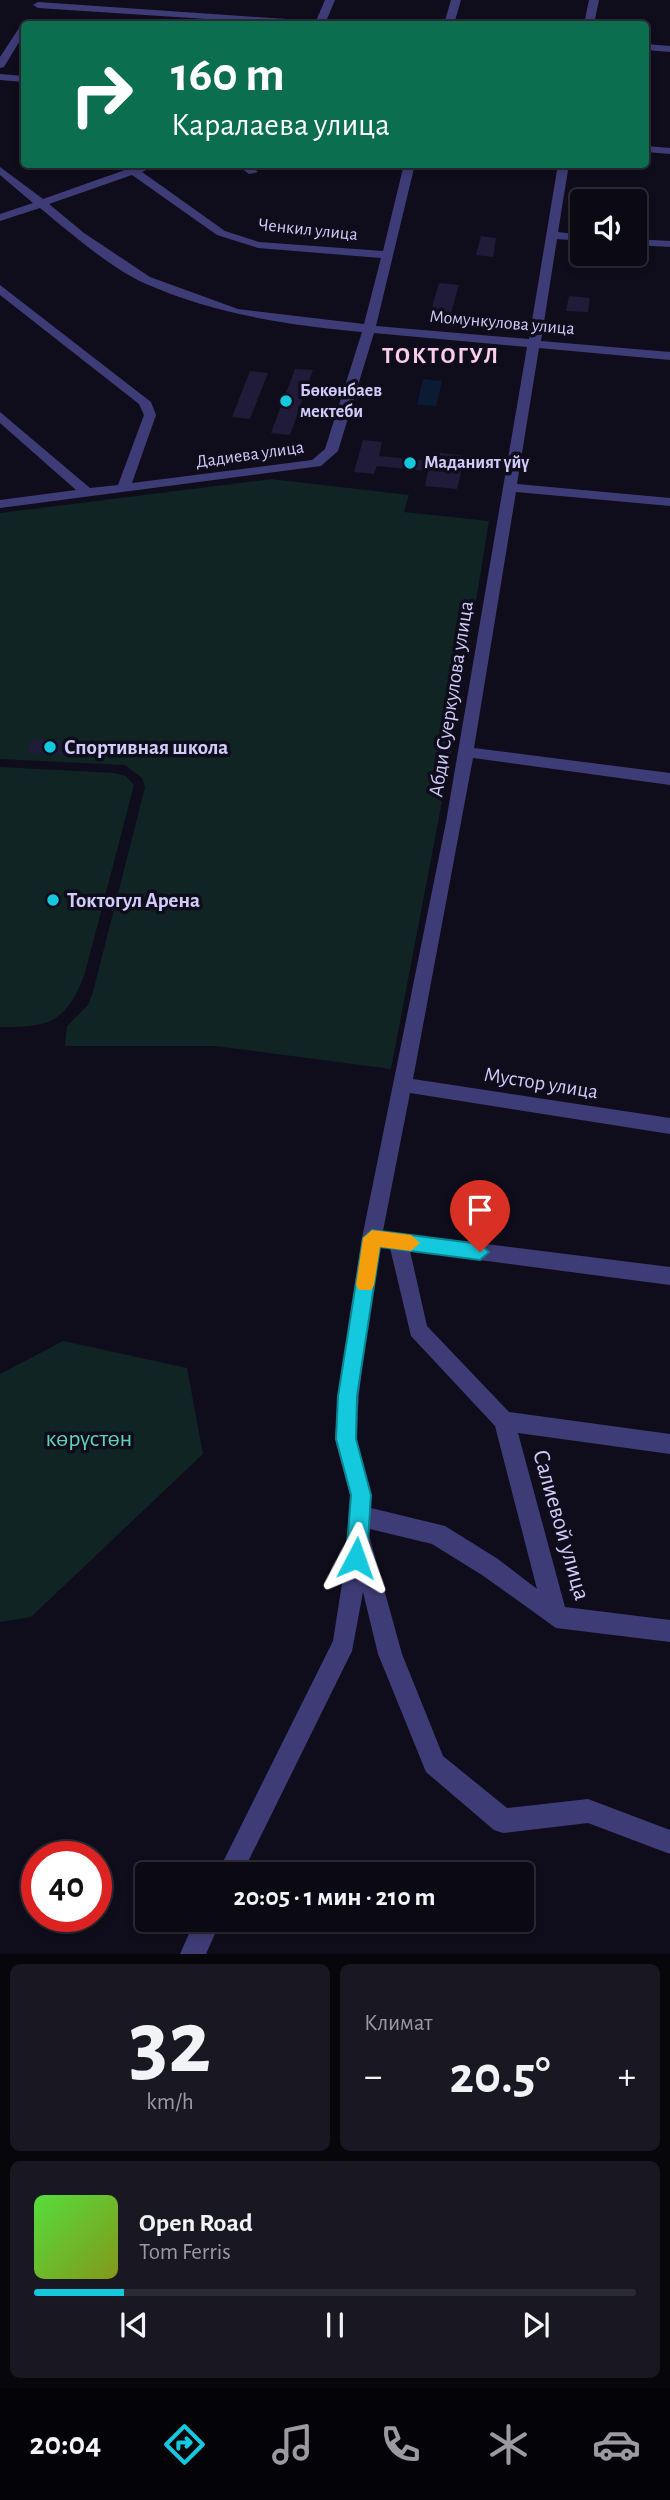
<!DOCTYPE html>
<html lang="ru">
<head>
<meta charset="utf-8">
<style>
  body { margin:0; font-family:"Alegreya Sans",sans-serif; background:#191822; color:#f1f3f6; height:100vh; display:flex; flex-direction:column; font-size:26px; white-space:nowrap }
  * { box-sizing:border-box; margin:0 }
  p { font-size:23px; color:#9a9aa0 }
  .icon { flex:none; width:38px; height:38px; fill:none; stroke:currentColor; stroke-width:2; stroke-linecap:round; stroke-linejoin:round }
  .map { position:relative; height:1954px; overflow:hidden }
  .sheet { display:flex; flex-direction:column; gap:10px; padding:10px; background:#06060b; flex:1 }
  .sheet>* { flex:none }
  .banner { position:absolute; left:21px; top:21px; width:628px; height:147px; border-radius:7px; box-shadow:0 4px 10px #0003,0 0 0 2px #2b2b34; background:#0b6e4f; color:#fff; overflow:hidden }
  .tools { position:absolute; left:570px; top:189px; display:grid; gap:14px }
  .tools a { display:grid; place-items:center; width:77px; height:77px; border-radius:7px; background:#0b0a14; box-shadow:0 4px 10px #0003,0 0 0 2px #2b2b34; font-size:35px }
  .speed { position:absolute; left:21px; top:1841px; display:flex; gap:14px; font-size:35px; font-weight:700; text-align:center }
  .speed>* { display:grid; place-content:center; width:91px; height:91px; border-radius:50%; background:#0b0a14; box-shadow:0 4px 10px #0003,0 0 0 2px #2b2b34; line-height:1 }
  .speed .limit { border:10px solid #d22; background:#fff; color:#111 }
  .pin { position:absolute; display:grid; place-items:center; width:60px; height:60px; color:#fff; margin:-72px -30px; border-radius:50% 50% 50% 0; rotate:-45deg; box-shadow:0 0 7px #0007 }
  .pin .icon { rotate:45deg }
  .me { position:absolute; width:77px; margin:-38px; rotate:4deg; stroke-linejoin:round; filter:drop-shadow(0 0 5px #0008) }
  .turn { display:flex; align-items:center; gap:24px; height:147px; padding:0 35px; font-size:32px }
  .turn .icon { width:91px; height:91px; stroke-width:2.5 }
  .turn b { display:block; font-size:49px; line-height:60px }
  .big { font-size:52px; font-weight:600; line-height:1.1 }
  .sheet .tile { flex:1; display:flex; flex-direction:column; justify-content:center; gap:10px; min-width:0; padding:0 24px; border-radius:10px; background:#191822 }
  .sheet .dial { align-items:center; gap:0 }
  .dial b { font-size:91px; line-height:1 }
  .song { display:flex; align-items:center; gap:21px }
  .cover { width:84px; height:84px; border-radius:10px; background:linear-gradient(135deg,hsl(110 70% 55%),hsl(70 70% 35%)) }
  .played { height:7px; border-radius:4px; background:linear-gradient(90deg,#14c9de 15%,#2b2b34 15%) }
  .keys { display:flex; justify-content:space-around; direction:ltr }
  .heat { display:flex; justify-content:space-between; align-items:center; font-size:38px; direction:ltr }
  .sheet .tiles { flex:1; display:grid; gap:10px; grid-template-columns:1fr 1fr }
  .tile:last-child { grid-column:span 2 }
  .trip { position:absolute; left:135px; top:1862px; width:399px; height:70px; border-radius:7px; background:#0b0a14; box-shadow:0 4px 10px #0003,0 0 0 2px #2b2b34; font-weight:600; line-height:70px; text-align:center }
  .tab-bar { display:flex; height:112px; justify-content:space-around; align-items:center; background:#040408; color:#9a9aa0 }
  .tab-bar .icon { width:49px; height:49px }
  .tab-bar .selected { color:#14c9de }
  .tab-bar b { font-size:32px; color:#f1f3f6 }
  .map>svg:first-child { display:block }
</style>
</head>
<body>
<div class="map">
<svg width="670" height="1954" viewBox="0 0 670 1954">
  <rect width="100%" height="100%" fill="#0f0d1b"/>
  <!-- green -->
  <path fill="#102424" d="M271,479L409,495L404,512L489,521L451,754L391,1069L215,1046H65L67,1026L88,1005L93,992L145,787L142,778L125,765L0,759V513Z
    M0,767L114,773L126,776L134,785L85,973C67,1021 51,1028 0,1027Z
    M63,1341L187,1368L203,1454L31,1617L0,1622V1374Z"/>
  <!-- water -->
  <path fill="#0c1b34" d="M423,379L442,381L436,406L417,405Z"/>
  <!-- building -->
  <path fill="#211b3a" d="M481,236L496,238L493,257L476,255Z
    M439,283L459,285L449,320L429,318Z
    M569,296L590,298L588,312L566,311Z
    M295,369L313,370L290,435L271,433Z
    M250,371L268,373L250,419L232,417Z
    M363,440L382,442L379,456L431,461L433,452L465,456L457,489L425,486L428,471L377,466L374,474L354,472Z
    M31,740L72,741L68,755L27,753Z"/>
  <g fill="none" stroke-linecap="round" stroke-linejoin="round">
    <!-- minor -->
    <path fill="#3e3c76" fill-rule="evenodd" d="M325,0H335L325,24H283L38,8L33,5L38,2L316,21Z
      M451,0H461L454,24H444Z
      M589,0H599L594,24H584Z
      M24,24V34L4,67L0,68V57L21,25Z
      M646,44L670,46V52L646,50Z
      M0,74L24,76V82L0,80Z
      M646,146L670,148V154L646,152Z
      M118,164L135,167L159,164L142,172L225,231L259,242L383,251L404,164H415L376,326L529,339L558,164H569L558,232L583,235V241L557,239L541,341L670,352V360L539,348L517,484L670,498V506L516,492L474,748L670,773V785L473,758L413,1079L670,1118V1134L410,1093L382,1236L390,1232L670,1267V1285L410,1251L427,1326L509,1412L670,1434V1454L518,1433L565,1607L670,1620V1642L556,1628L482,1575L432,1544L370,1529L369,1535L402,1654L443,1756L507,1808L588,1799L670,1830V1854L588,1823L503,1833L494,1830L426,1772L378,1654L363,1592L352,1651L242,1874H217L333,1641L346,1558L350,1495L335,1439L338,1397L362,1238L446,822L527,347L374,333L338,451L321,466L0,508V500L76,490L0,423V412L90,488L118,485L144,415L139,404L0,295V285L151,402L156,415L132,483L312,460L325,449L362,332C287,325 213,314 144,283C112,269 68,231 40,208L0,221V214L33,203L0,175V167L43,199L125,170ZM132,175L217,235L258,248L381,258L364,324L238,309L150,277L84,233L49,204ZM381,1242L390,1248L411,1336L495,1426L537,1589L498,1559L445,1526L371,1508C373,1483 356,1460 357,1435C358,1370 372,1306 381,1242Z
      M236,164H249L258,172L249,174Z
      M635,239L670,241V247L635,245Z
      M195,1920H221L206,1954H180Z"/>
  </g>
  <!-- route -->
  <path fill="#14c9de" stroke="#0d8390" stroke-width="2" d="M372,1230L480,1244L489,1252L480,1260L380,1247L357,1396L356,1439L371,1495L367,1558L364,1565L356,1568L349,1565L346,1558L351,1495L336,1439L338,1396L363,1238Z"/>
  <!-- slow -->
  <path fill="#f59e0b" d="M372,1230L411,1235L420,1243L411,1251L380,1247L374,1285L371,1290H359L356,1285L363,1238Z"/>
  <!-- markers -->
  <g fill="#14c9de" stroke="#0f0d1b" stroke-width="2.5">
    <circle cx="286" cy="401" r="7"/>
    <circle cx="410" cy="463" r="7"/>
    <circle cx="50" cy="747" r="7"/>
    <circle cx="53" cy="900" r="7"/>
  </g>
  <g text-anchor="middle" dominant-baseline="central" stroke-width="7" stroke-linejoin="round" paint-order="stroke">
    <!-- far-street labels -->
    <g font-size="18" fill="#d1cbfa" stroke="#0f0d1b">
      <text transform="translate(308 230) rotate(6)">Ченкил улица</text>
      <text transform="translate(502 323) rotate(5)">Момункулова улица</text>
      <text transform="translate(250 455) rotate(-8)">Дадиева улица</text>
    </g>
    <!-- far-poi labels -->
    <g font-size="18" font-weight="bold" fill="#d1cbfa" stroke="#0f0d1b" text-anchor="start">
      <text x="300" y="391">Бөкөнбаев<tspan x="300" dy="21">мектеби</tspan></text>
      <text x="424" y="463">Маданият үйү</text>
    </g>
    <!-- street labels -->
    <g font-size="21" fill="#d1cbfa" stroke="#0f0d1b">
      <text transform="translate(451 699) rotate(-81)">Абди Суеркулова улица</text>
      <text transform="translate(541 1083) rotate(9)">Мустор улица</text>
    </g>
    <!-- poi labels -->
    <g font-size="21" font-weight="bold" fill="#d1cbfa" stroke="#0f0d1b" text-anchor="start">
      <text x="64" y="747">Спортивная школа</text>
      <text x="67" y="900">Токтогул Арена</text>
    </g>
    <!-- far-district labels -->
    <g font-size="23" font-weight="bold" letter-spacing="2" fill="#fbcdea" stroke="#0f0d1b">
      <text x="441" y="356">ТОКТОГУЛ</text>
    </g>
    <!-- near-park labels -->
    <g font-size="24" fill="#5fd2b6" stroke="#0f0d1b">
      <text x="89" y="1439">көрүстөн</text>
    </g>
    <!-- near-street labels -->
    <g font-size="24" fill="#d1cbfa" stroke="#0f0d1b">
      <text transform="translate(561 1525) rotate(74)">Салиевой улица</text>
    </g>
  </g>
</svg>
<div class="tools">
<a><svg class="icon" aria-label="sound" viewBox="0 0 24 24"><path d="M4 9h4l5-4v14l-5-4H4zM17 9q2 3 0 6"/></svg></a>
</div>
<div class="speed"><div class="limit">40</div></div>
<div class="pin" style="left:480px;top:1252px;background:#d93025"><svg class="icon" aria-label="arrive" viewBox="0 0 24 24"><path d="M6 21V4h12l-3 4 3 4H6"/></svg></div>
<svg class="me" style="left:356px;top:1558px" viewBox="-20 -20 40 40"><path d="M0-17L14 15 0 8-14 15z" fill="#14c9de" stroke="#fff" stroke-width="4"/></svg>
<div class="trip">20:05 · 1 мин · 210 m</div>
<div class="banner">
<div class="turn"><svg class="icon" aria-label="right" viewBox="0 0 24 24"><path d="M7 20v-9h11M14 6l5 5-5 5"/></svg><div><b>160 m</b>Каралаева улица</div></div>
</div>
</div>
<section class="sheet">
<div class="tiles">
<div class="tile dial"><b>32</b><p>km/h</p></div>
<div class="tile"><p>Климат</p>
<div class="heat"><a>−</a><b class="big">20.5°</b><a>+</a></div>
</div>
<div class="tile">
<div class="song"><i class="cover"></i><div><b>Open Road</b><p>Tom Ferris</p></div></div>
<div class="played"></div>
<div class="keys"><svg class="icon" aria-label="previous" viewBox="0 0 24 24"><path d="M18 5L8 12l10 7zM5 5v14"/></svg><svg class="icon" aria-label="pause" viewBox="0 0 24 24"><path d="M8 5v14M16 5v14"/></svg><svg class="icon" aria-label="next" viewBox="0 0 24 24"><path d="M6 5l10 7-10 7zM19 5v14"/></svg></div>
</div>
</div>
</section>
<nav class="tab-bar">
<b>20:04</b>
<svg class="icon selected" aria-label="directions" viewBox="0 0 24 24"><path d="M12 3l9 9-9 9-9-9zM9 14v-3h6M13 9l2 2-2 2"/></svg>
<svg class="icon" aria-label="music" viewBox="0 0 24 24"><path d="M9 18V5l10-2v13"/><circle cx="6" cy="18" r="3"/><circle cx="16" cy="16" r="3"/></svg>
<svg class="icon" aria-label="phone" viewBox="0 0 24 24"><path d="M5 4h4l2 5-3 2q2 4 5 5l2-3 5 2v4C11 20 4 13 5 4z"/></svg>
<svg class="icon" aria-label="climate" viewBox="0 0 24 24"><path d="M12 3v18M4 7l16 10M4 17L20 7"/></svg>
<svg class="icon" aria-label="car" viewBox="0 0 24 24"><path d="M5 17H2v-5l4-1 3-4h7l3 4 3 1v5h-3M9 17h6M6 11h13"/><circle cx="7" cy="17" r="2"/><circle cx="17" cy="17" r="2"/></svg>
</nav>
</body>
</html>
